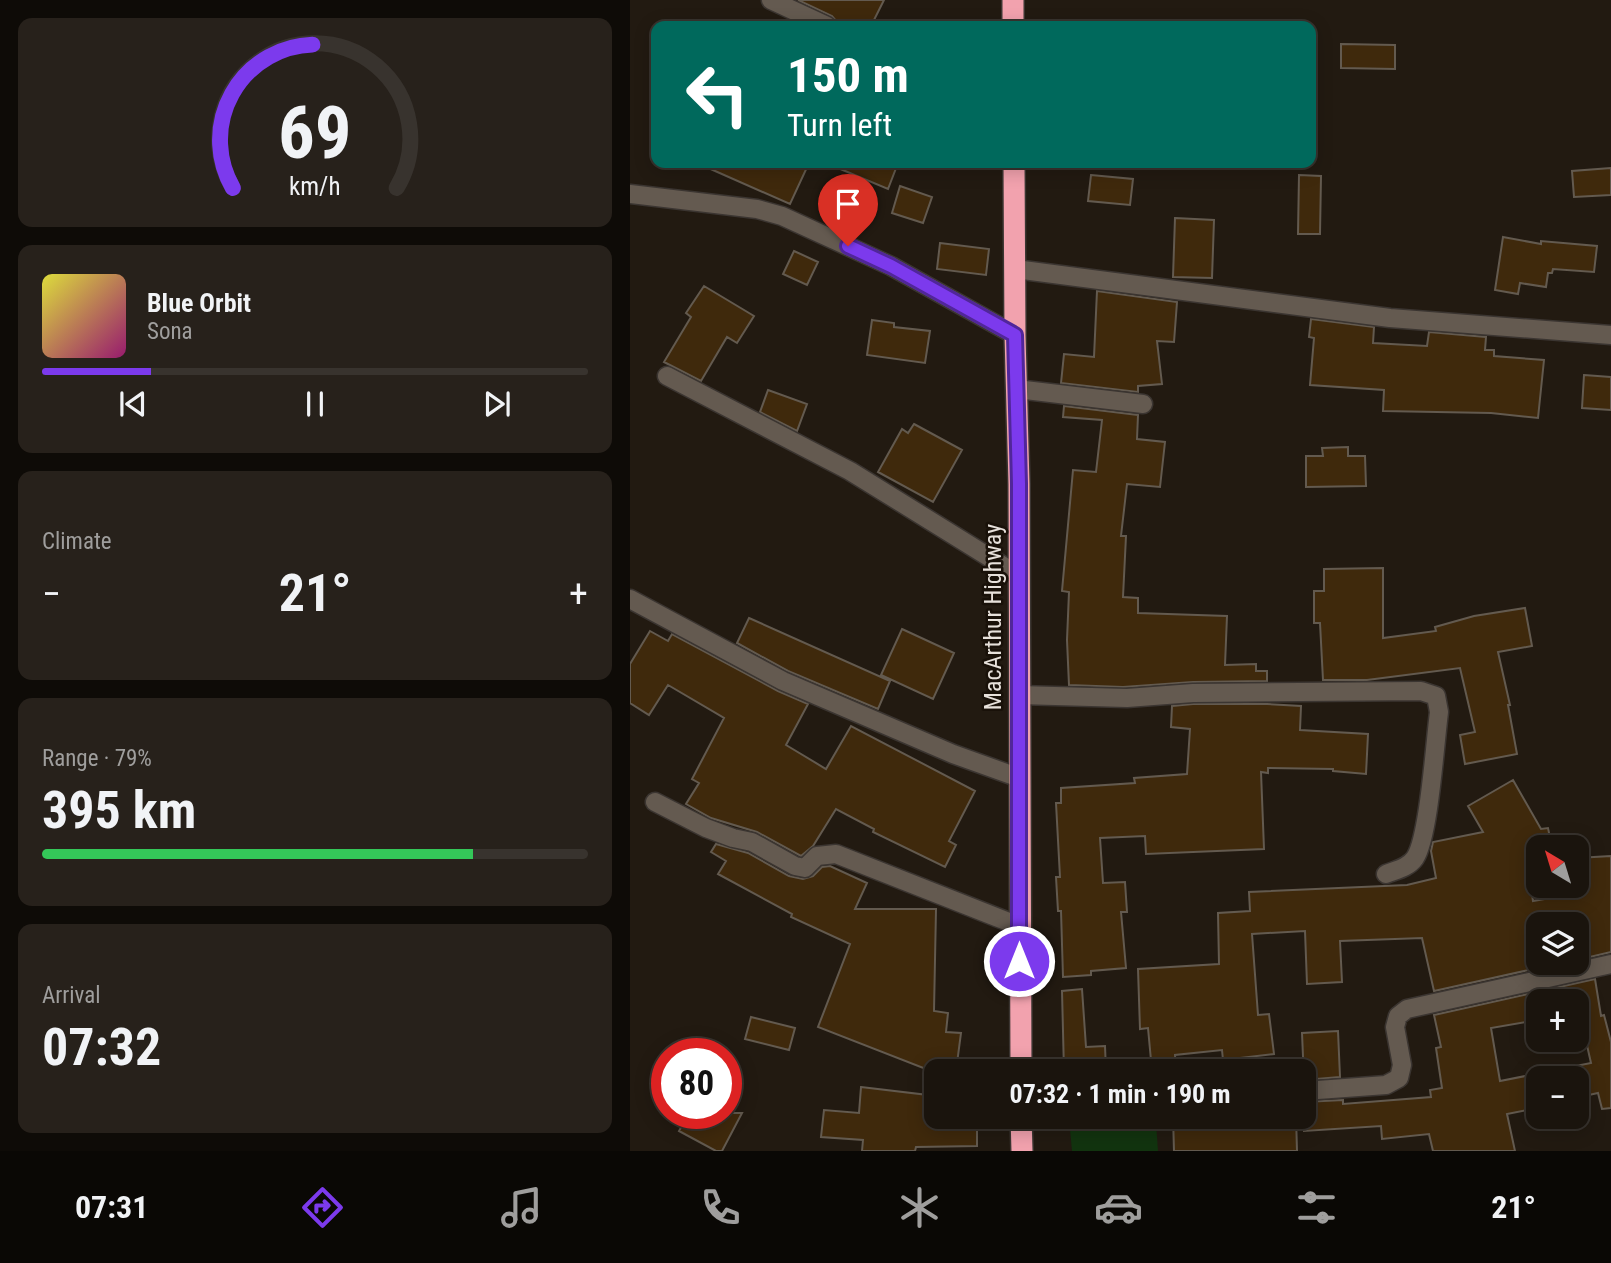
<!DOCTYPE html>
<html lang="en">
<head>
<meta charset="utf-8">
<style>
  body { margin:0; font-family:"Roboto Condensed",sans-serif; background:#27211b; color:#f1f3f6; height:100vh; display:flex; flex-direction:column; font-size:26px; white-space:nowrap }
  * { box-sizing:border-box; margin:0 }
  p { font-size:23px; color:#9f9e9d }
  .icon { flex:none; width:38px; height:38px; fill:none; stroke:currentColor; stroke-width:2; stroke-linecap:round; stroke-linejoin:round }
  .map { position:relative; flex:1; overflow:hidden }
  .details { display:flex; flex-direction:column; gap:18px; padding:18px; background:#0e0b07; width:630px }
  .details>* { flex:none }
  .top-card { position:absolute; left:21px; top:21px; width:665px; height:147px; border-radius:14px; box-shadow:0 4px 18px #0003,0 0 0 2px #38332e; background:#00695c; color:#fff; overflow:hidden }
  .needle { width:46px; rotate:322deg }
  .controls { position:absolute; left:896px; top:835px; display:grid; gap:14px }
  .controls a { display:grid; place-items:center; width:63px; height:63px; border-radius:14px; background:#1a140d; box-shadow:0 4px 18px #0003,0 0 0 2px #38332e; font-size:35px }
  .speed { position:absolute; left:21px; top:1038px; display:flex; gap:14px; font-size:35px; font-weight:700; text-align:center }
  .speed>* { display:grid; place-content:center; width:91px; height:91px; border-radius:50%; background:#1a140d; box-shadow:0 4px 18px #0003,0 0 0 2px #38332e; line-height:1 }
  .speed .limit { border:10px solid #d22; background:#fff; color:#111 }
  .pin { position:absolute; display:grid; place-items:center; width:60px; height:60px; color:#fff; margin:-72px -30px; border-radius:50% 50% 50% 0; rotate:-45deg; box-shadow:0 0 7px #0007 }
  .pin .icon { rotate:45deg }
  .me { position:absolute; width:77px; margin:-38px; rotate:0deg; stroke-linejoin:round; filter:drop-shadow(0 0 5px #0008) }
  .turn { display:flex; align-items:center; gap:24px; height:147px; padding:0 21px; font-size:32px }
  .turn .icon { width:91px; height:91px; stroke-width:2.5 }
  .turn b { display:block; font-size:49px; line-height:60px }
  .big { font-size:52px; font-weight:700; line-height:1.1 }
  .details .widget { flex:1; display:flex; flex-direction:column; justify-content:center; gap:10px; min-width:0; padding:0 24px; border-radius:14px; background:#27211b }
  .details .dial { align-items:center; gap:0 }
  .dial svg { height:182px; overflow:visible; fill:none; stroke:#38332e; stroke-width:7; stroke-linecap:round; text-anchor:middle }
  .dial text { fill:#f1f3f6; stroke:none }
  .song { display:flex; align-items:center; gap:21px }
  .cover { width:84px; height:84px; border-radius:10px; background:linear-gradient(135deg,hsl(60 70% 55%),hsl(320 70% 35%)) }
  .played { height:7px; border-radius:4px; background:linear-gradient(90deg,#7c3aed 20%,#38332e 20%) }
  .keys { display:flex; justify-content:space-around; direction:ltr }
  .heat { display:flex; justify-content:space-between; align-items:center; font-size:38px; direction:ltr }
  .charge { height:10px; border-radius:5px; background:linear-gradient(90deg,#34c759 79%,#38332e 0) }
  .trip { position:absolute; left:294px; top:1059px; width:392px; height:70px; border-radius:14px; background:#1a140d; box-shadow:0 4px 18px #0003,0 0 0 2px #38332e; font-weight:700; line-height:70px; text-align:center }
  .tab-bar { display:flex; height:112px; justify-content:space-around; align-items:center; background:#0a0805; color:#9f9e9d }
  .tab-bar .icon { width:49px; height:49px }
  .tab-bar .on { color:#7c3aed }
  .tab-bar b { font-size:32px; color:#f1f3f6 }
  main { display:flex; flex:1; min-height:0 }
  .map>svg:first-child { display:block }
</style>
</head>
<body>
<main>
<section class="details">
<div class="widget dial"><svg viewBox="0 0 100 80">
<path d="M14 69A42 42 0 1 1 86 69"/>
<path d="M14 69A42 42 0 0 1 49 6" stroke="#7c3aed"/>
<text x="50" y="56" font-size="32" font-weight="700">69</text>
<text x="50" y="72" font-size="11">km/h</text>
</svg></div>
<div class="widget">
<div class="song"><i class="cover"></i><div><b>Blue Orbit</b><p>Sona</p></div></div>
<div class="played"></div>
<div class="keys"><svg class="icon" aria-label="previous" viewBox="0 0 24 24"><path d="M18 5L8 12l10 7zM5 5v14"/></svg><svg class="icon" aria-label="pause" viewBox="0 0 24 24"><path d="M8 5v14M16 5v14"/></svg><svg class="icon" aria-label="next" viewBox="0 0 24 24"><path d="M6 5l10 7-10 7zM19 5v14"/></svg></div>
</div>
<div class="widget"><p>Climate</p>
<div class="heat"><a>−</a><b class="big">21°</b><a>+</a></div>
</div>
<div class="widget"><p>Range · 79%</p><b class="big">395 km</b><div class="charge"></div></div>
<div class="widget"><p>Arrival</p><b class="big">07:32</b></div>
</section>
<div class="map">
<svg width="981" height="1151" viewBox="0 0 981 1151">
  <rect width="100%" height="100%" fill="#221a11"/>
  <!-- green -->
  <path fill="#12340f" d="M526,1122L528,1151H442L440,1129Z"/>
  <!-- building -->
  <path fill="#3f290c" stroke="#635a4f" stroke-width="2" fill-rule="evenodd" d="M168,0H254L241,26H216L207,22L202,16Z
    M711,44L765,45V69L711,68Z
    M67,163H179L160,204Z
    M196,163H268L258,189Z
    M981,168V195L944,197L942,171Z
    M461,175L503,179L500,205L458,201Z
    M669,175L691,176L690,234H668Z
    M270,186L302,197L293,223L262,213Z
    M545,218L584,220L582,278L543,277Z
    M873,237L911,244V241L967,246L964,272L923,269L922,273H918L916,287L890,283L888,294L865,290Z
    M310,243L359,249L356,275L307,269Z
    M164,251L188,262L177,285L153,274Z
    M74,286L124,316L107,343L97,337L71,381L34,362L61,317L56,313Z
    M467,291L547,302L544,342L527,341L532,384L508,386V392L431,383L434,354L464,357Z
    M681,319L744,327L743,343L797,346L799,332L856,337L855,350H864V356L914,360L908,418L861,413L753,411L754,390L680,385L684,338L679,337Z
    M242,320L264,323V327L300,331L295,363L237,355Z
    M954,375L981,377V410L952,408Z
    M138,390L177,404L167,431L130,412Z
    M434,406L508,415L507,439L535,442L530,487L497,484L491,536H496L493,597L508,598V613L597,616L595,665L626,664V671H637V681L563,682L493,687L439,685L437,640L439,592L432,591L443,470L466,472L472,420L433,417Z
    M284,424L332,450L303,502L248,472L272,429L278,433Z
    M718,447V456H735L736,486L676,487V456H693L692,448Z
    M753,568V638L806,631L805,627L844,616L895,608L902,646L868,652L880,705H878L887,754L835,764L830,735L845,732L830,668L737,680H693L690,623H684V591H694V569Z
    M119,618L260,681L248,709L158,671L107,643Z
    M272,629L324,653L303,699L251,675Z
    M20,631L38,641L42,634L148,691L178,704L156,745L196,769L221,726L345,791L319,841L326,845L315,867L243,832L244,829L206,809L183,846L171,856L127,832L81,818L56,804L69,783L62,779L94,718L38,685L19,715L0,703V664Z
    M563,704H637L671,706L670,730L738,734L736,774L703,771V769L638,768V773L631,772L634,849L516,854L515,836L470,838L473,883L495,882L497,912H491L496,968L461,971V975L433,977L431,911H428L426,877H430L426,803H431V788L505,783L504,778L557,774L560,729L541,727L542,706Z
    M883,780L911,829L918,828L922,847H908V852L896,855L903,901L949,893L947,858L981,856V952L947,960V924H908V962H935L804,991L792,938L710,941L712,982L677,984L675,931L622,934L628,1015L639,1014L644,1054L593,1060L592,1050L545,1055L546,1071H522L518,1028L510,1029L508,969L589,964L588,913L620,911L619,892L777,885L806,878L801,851L803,842L853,832L838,806Z
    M86,844L118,853L159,876L173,879L183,876L192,867L200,866L237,883L225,909H306L304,1011L318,1013L316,1032L331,1033L326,1071H301L188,1027L220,944L161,917L162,914L88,874L96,861L81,852Z
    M965,979L971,1016L974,1015L981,1042V1108L972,1109L968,1093L954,1096V1099L947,1101V1078H908V1108L877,1114L885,1151H803L799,1134L752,1139L751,1126L674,1131V1102L713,1100V1104L801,1097L800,1090L812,1088L806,1048L811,1047L804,1015ZM908,1001H947V1010H949L961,1063L870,1081L861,1028L908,1020Z
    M452,989L456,1047L475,1046L476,1071H434L432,991Z
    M121,1017L165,1028L159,1050L115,1039Z
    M708,1031L710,1077L674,1080L672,1033Z
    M231,1087L306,1096V1116H347V1146L286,1147L285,1151H232L233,1140L191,1137L194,1110L229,1113Z
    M59,1113H112L92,1151H86L49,1131Z
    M543,1116H666L667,1151H544Z"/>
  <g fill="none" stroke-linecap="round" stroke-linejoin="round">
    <defs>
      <path id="minor" d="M141,0L197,26
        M0,194L127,209L152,216L261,266L385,335
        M385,269L760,318L981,335
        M37,376L220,471L388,575
        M386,389L513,404
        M0,599L153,681L323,754L390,778
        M389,695L497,698L563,693L791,691L806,696L809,712C805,742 799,837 785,858C778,868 766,870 756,874
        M25,802L76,828L103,838L122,842L165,866L175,868L187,856L206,854L389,926
        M674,1091L756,1085L769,1078L772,1065L765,1027L768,1016L777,1009L981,964"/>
      <path id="highway" d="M383,0V26
        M384,163L385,335L389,484L391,1071
        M391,1116L392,1151"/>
    </defs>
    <!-- minor casing -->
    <use href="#minor" stroke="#3b3531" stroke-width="21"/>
    <!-- highway casing -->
    <use href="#highway" stroke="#3b3531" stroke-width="24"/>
    <!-- minor -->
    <use href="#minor" stroke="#645a50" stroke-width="18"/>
    <!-- highway -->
    <use href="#highway" stroke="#f2a2ae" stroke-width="21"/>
  </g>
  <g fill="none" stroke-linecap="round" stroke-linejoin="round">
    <defs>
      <path id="route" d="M218,246L261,266L385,335L389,484V961"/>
    </defs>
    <!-- route casing -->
    <use href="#route" stroke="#51269a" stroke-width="18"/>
    <!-- route -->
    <use href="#route" stroke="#7c3aed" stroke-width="12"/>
  </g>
  <g text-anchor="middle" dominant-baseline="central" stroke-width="5" stroke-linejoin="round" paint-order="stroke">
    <!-- street labels -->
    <g font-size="24" fill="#e7e1db" stroke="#191109">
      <text transform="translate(363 617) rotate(-90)">MacArthur Highway</text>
    </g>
  </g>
</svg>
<div class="controls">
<a><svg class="needle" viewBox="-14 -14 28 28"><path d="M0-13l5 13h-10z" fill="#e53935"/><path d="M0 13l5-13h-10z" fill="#9f9e9d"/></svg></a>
<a><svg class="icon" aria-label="layers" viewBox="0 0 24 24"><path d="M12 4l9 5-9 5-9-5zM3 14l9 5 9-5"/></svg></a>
<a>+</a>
<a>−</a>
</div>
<div class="speed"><div class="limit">80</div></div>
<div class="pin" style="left:218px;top:246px;background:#d93025"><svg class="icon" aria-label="arrive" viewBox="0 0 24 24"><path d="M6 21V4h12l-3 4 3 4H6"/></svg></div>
<svg class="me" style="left:389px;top:961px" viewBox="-20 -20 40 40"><circle r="17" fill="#7c3aed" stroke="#fff" stroke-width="3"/><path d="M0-11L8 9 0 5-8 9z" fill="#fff"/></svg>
<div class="trip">07:32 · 1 min · 190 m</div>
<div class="top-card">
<div class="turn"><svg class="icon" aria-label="left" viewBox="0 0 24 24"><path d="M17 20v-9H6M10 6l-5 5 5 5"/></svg><div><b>150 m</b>Turn left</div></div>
</div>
</div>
</main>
<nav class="tab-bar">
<b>07:31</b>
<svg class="icon on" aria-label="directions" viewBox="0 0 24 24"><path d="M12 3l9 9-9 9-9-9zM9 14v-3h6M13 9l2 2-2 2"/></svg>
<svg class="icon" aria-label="music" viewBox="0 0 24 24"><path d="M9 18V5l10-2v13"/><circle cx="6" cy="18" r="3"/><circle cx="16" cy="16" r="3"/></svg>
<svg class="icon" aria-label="phone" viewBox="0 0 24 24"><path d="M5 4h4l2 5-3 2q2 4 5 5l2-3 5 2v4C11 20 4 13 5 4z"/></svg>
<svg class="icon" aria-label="climate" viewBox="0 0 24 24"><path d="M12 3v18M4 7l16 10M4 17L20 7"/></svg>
<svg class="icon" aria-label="car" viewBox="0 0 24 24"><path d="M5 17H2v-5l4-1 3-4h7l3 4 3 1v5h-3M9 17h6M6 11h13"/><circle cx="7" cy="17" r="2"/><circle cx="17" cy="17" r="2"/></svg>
<svg class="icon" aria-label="filters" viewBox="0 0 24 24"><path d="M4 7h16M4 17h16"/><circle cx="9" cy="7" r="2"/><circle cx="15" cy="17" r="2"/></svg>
<b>21°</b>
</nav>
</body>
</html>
